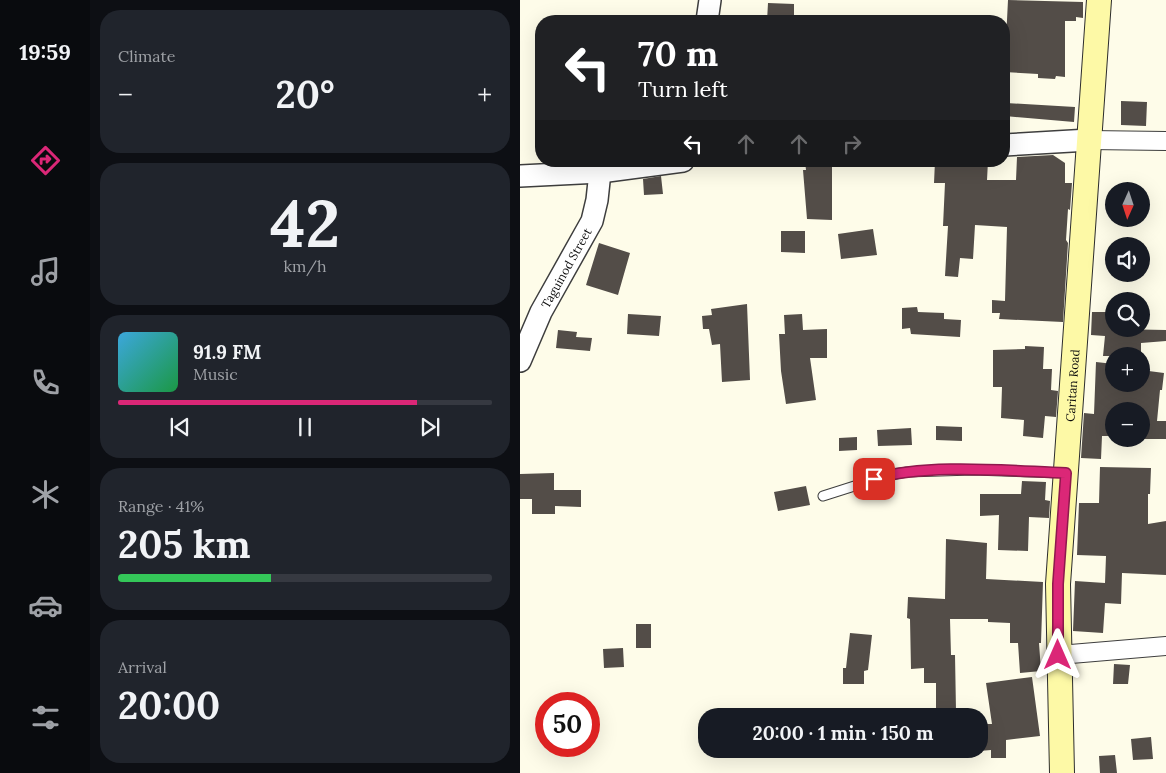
<!DOCTYPE html>
<html lang="en">
<head>
<meta charset="utf-8">
<style>
  body { margin:0; font-family:Lora,serif; background:#20242c; color:#f1f3f6; height:100vh; display:flex; flex-direction:column; font-size:19px; white-space:nowrap }
  * { box-sizing:border-box; margin:0 }
  p { font-size:16px; color:#9ea1a6 }
  .icon { flex:none; width:28px; height:28px; fill:none; stroke:currentColor; stroke-width:2; stroke-linecap:round; stroke-linejoin:round }
  .map { position:relative; flex:1; overflow:hidden }
  .drawer { display:flex; flex-direction:column; gap:10px; padding:10px; background:#0d0f14; width:430px }
  .drawer>* { flex:none }
  .banner { position:absolute; left:15px; top:15px; width:475px; height:152px; border-radius:20px; box-shadow:0 5px 20px #0002; background:#202124; color:#fff; overflow:hidden }
  .needle { width:32px; rotate:183deg }
  .tools { position:absolute; left:585px; top:182px; display:grid; gap:10px }
  .tools a { display:grid; place-items:center; width:45px; height:45px; border-radius:50%; background:#171b24; box-shadow:0 5px 20px #0002; font-size:25px }
  .speed { position:absolute; left:15px; top:692px; display:flex; gap:10px; font-size:25px; font-weight:700; text-align:center }
  .speed>* { display:grid; place-content:center; width:65px; height:65px; border-radius:50%; background:#171b24; box-shadow:0 5px 20px #0002; line-height:1 }
  .speed .limit { border:8px solid #d22; background:#fff; color:#111 }
  .pin { position:absolute; display:grid; place-items:center; width:42px; height:42px; color:#fff; margin:-21px; border-radius:10px; box-shadow:0 2px 8px #0006 }
  .me { position:absolute; width:55px; margin:-28px; rotate:0deg; stroke-linejoin:round; filter:drop-shadow(0 0 4px #0008) }
  .turn { display:flex; align-items:center; gap:18px; height:105px; padding:0 20px; font-size:22px }
  .turn .icon { width:65px; height:65px; stroke-width:2.5 }
  .turn b { display:block; font-size:35px; line-height:42px }
  .lanes { display:flex; align-items:center; height:48px; padding:0 20px; background:#0003; justify-content:center; gap:25px; direction:ltr }
  .lanes .off { opacity:.35 }
  .big { font-size:38px; font-weight:700; line-height:1.1 }
  .drawer .widget { flex:1; display:flex; flex-direction:column; justify-content:center; gap:8px; min-width:0; padding:0 18px; border-radius:20px; background:#20242c }
  .drawer .dial { align-items:center; gap:0 }
  .dial b { font-size:65px; line-height:1 }
  .song { display:flex; align-items:center; gap:15px }
  .cover { width:60px; height:60px; border-radius:8px; background:linear-gradient(135deg,hsl(200 70% 55%),hsl(140 70% 35%)) }
  .played { height:5px; border-radius:2px; background:linear-gradient(90deg,#db2777 80%,#363941 80%) }
  .keys { display:flex; justify-content:space-around; direction:ltr }
  .heat { display:flex; justify-content:space-between; align-items:center; font-size:28px; direction:ltr }
  .charge { height:8px; border-radius:4px; background:linear-gradient(90deg,#34c759 41%,#363941 0) }
  .trip { position:absolute; left:178px; top:708px; width:290px; height:50px; border-radius:20px; background:#171b24; box-shadow:0 5px 20px #0002; font-weight:700; line-height:50px; text-align:center }
  main { display:flex; flex:1; min-height:0 }
  .dock { display:flex; flex-direction:column; width:90px; justify-content:space-around; align-items:center; background:#090b0e; color:#9ea1a6 }
  .dock .icon { width:35px; height:35px }
  .dock .active { color:#db2777 }
  .dock b { font-size:22px; color:#f1f3f6 }
  .map>svg:first-child { display:block }
</style>
</head>
<body>
<main>
<nav class="dock">
<b>19:59</b>
<svg class="icon active" aria-label="directions" viewBox="0 0 24 24"><path d="M12 3l9 9-9 9-9-9zM9 14v-3h6M13 9l2 2-2 2"/></svg>
<svg class="icon" aria-label="music" viewBox="0 0 24 24"><path d="M9 18V5l10-2v13"/><circle cx="6" cy="18" r="3"/><circle cx="16" cy="16" r="3"/></svg>
<svg class="icon" aria-label="phone" viewBox="0 0 24 24"><path d="M5 4h4l2 5-3 2q2 4 5 5l2-3 5 2v4C11 20 4 13 5 4z"/></svg>
<svg class="icon" aria-label="climate" viewBox="0 0 24 24"><path d="M12 3v18M4 7l16 10M4 17L20 7"/></svg>
<svg class="icon" aria-label="car" viewBox="0 0 24 24"><path d="M5 17H2v-5l4-1 3-4h7l3 4 3 1v5h-3M9 17h6M6 11h13"/><circle cx="7" cy="17" r="2"/><circle cx="17" cy="17" r="2"/></svg>
<svg class="icon" aria-label="filters" viewBox="0 0 24 24"><path d="M4 7h16M4 17h16"/><circle cx="9" cy="7" r="2"/><circle cx="15" cy="17" r="2"/></svg>
</nav>
<section class="drawer">
<div class="widget"><p>Climate</p>
<div class="heat"><a>−</a><b class="big">20°</b><a>+</a></div>
</div>
<div class="widget dial"><b>42</b><p>km/h</p></div>
<div class="widget">
<div class="song"><i class="cover"></i><div><b>91.9 FM</b><p>Music</p></div></div>
<div class="played"></div>
<div class="keys"><svg class="icon" aria-label="previous" viewBox="0 0 24 24"><path d="M18 5L8 12l10 7zM5 5v14"/></svg><svg class="icon" aria-label="pause" viewBox="0 0 24 24"><path d="M8 5v14M16 5v14"/></svg><svg class="icon" aria-label="next" viewBox="0 0 24 24"><path d="M6 5l10 7-10 7zM19 5v14"/></svg></div>
</div>
<div class="widget"><p>Range · 41%</p><b class="big">205 km</b><div class="charge"></div></div>
<div class="widget"><p>Arrival</p><b class="big">20:00</b></div>
</section>
<div class="map">
<svg width="646" height="773" viewBox="0 0 646 773">
  <rect width="100%" height="100%" fill="#fefce9"/>
  <!-- building -->
  <path fill="#534d48" d="M488,0L563,2V18L556,17V21H545V77L536,76L535,79L518,78V74L484,72V40H486Z
    M248,3L274,4V21H247Z
    M601,101L627,102L626,126L601,125Z
    M486,103L555,107L554,122L485,116Z
    M533,155L545,163V183H552L550,210L548,209L546,240L548,243L543,322L479,319L480,313H472V300L485,301L487,227L455,225L453,259L440,258L438,277L425,276L428,226H423L425,183H414L415,161H468L467,180H496L497,157Z
    M285,161H312V220L287,219L283,170H286Z
    M141,176L143,194L124,195L123,179Z
    M353,229L357,255L321,259L318,234Z
    M261,231H285V253L261,252Z
    M79,243L110,253L98,295L66,285Z
    M227,304L230,380L202,382L200,344L192,345L189,329H183L182,316L192,315L191,309Z
    M397,307L398,312L424,313V319L441,320L440,337L391,334L390,328L382,329V308Z
    M572,312H594V329L646,330V341L621,343V356H583L585,336L571,335Z
    M108,314L141,316L139,336L107,334Z
    M282,314L283,330L307,329V358H290L296,400L266,404L261,371L259,334H265L264,315Z
    M38,330L57,332L56,337L72,338L70,351L36,348Z
    M505,346L524,347L523,369H532L531,390L538,391L536,417L525,416L523,438L503,436L504,420L481,418L482,387H473V350L505,349Z
    M576,362L594,364V384H621V370L644,373L642,390H640L637,421H646V439H624V415H621V411H594V436H582L581,459L561,458L564,413L574,414Z
    M416,426L442,427V441L416,440Z
    M391,428L392,445L358,446L357,430Z
    M337,437V450L319,451V438Z
    M580,467L631,468L630,494H628V524L646,521V575L602,573L601,604L585,603L583,633L553,631L555,581L585,583L586,556L557,555L559,503H579Z
    M34,473V490H61V507L35,506V514H12V499H0V474Z
    M502,481L526,482L525,500L530,501L529,518L509,517L508,551L478,550L479,515L460,516V494H501Z
    M286,486L290,505L258,511L254,492Z
    M426,539L467,543L466,579L523,582L521,643H519L521,671L500,673L498,643H490V623L468,622V619H430L431,655H435L436,711H416V683H404V668L391,669L390,619L387,618L388,597L425,599Z
    M116,624H131V648H116Z
    M330,633L352,635L348,670L344,671V684H323V668H326Z
    M103,648L104,667L84,668L83,649Z
    M594,664L610,665L608,684H593Z
    M512,677L520,736L486,740V758H471V750L459,751V724H472L466,683Z
    M631,737L633,759L613,760L611,739Z
    M595,755L597,773H580L579,756Z"/>
  <g fill="none" stroke-linecap="round" stroke-linejoin="round">
    <defs>
      <path id="service" d="M303,496L369,475L387,472L453,470L545,473"/>
      <path id="minor" d="M569,140L646,141
        M539,655L646,646"/>
      <g id="tertiary">
        <path d="M187,21L190,0"/>
        <path d="M484,145L569,140"/>
        <path d="M0,176L80,172L163,161"/>
        <path id="s1" d="M0,361L21,312L72,221L77,200L80,172"/>
      </g>
      <g id="secondary">
        <path id="s2" d="M542,773L538,584L579,0"/>
      </g>
    </defs>
    <!-- service casing -->
    <use href="#service" stroke="#3e3e3e" stroke-width="11"/>
    <!-- minor casing -->
    <use href="#minor" stroke="#3e3e3e" stroke-width="20"/>
    <!-- tertiary casing -->
    <use href="#tertiary" stroke="#3e3e3e" stroke-width="24"/>
    <!-- secondary casing -->
    <use href="#secondary" stroke="#2d2d2d" stroke-width="26"/>
    <!-- service -->
    <use href="#service" stroke="#fff" stroke-width="9"/>
    <!-- minor -->
    <use href="#minor" stroke="#fff" stroke-width="18"/>
    <!-- tertiary -->
    <use href="#tertiary" stroke="#fff" stroke-width="21"/>
    <!-- secondary -->
    <use href="#secondary" stroke="#fdf9a6" stroke-width="24"/>
  </g>
  <g fill="none" stroke-linecap="round" stroke-linejoin="round">
    <defs>
      <path id="route" d="M354,479C407,463 489,471 546,473L538,584V655"/>
    </defs>
    <!-- route casing -->
    <use href="#route" stroke="#8e194d" stroke-width="12"/>
    <!-- route -->
    <use href="#route" stroke="#db2777" stroke-width="9"/>
  </g>
  <g text-anchor="middle" dominant-baseline="central" stroke-width="5" stroke-linejoin="round" paint-order="stroke">
    <!-- street labels -->
    <g font-size="12" fill="#0b0b0b" stroke="#fff">
      <text stroke="none"><textPath href="#s1" startOffset="104">Taguinod Street</textPath></text>
      <text stroke="none"><textPath href="#s2" startOffset="388">Caritan Road</textPath></text>
    </g>
  </g>
</svg>
<div class="tools">
<a><svg class="needle" viewBox="-14 -14 28 28"><path d="M0-13l5 13h-10z" fill="#e53935"/><path d="M0 13l5-13h-10z" fill="#9ea1a6"/></svg></a>
<a><svg class="icon" aria-label="sound" viewBox="0 0 24 24"><path d="M4 9h4l5-4v14l-5-4H4zM17 9q2 3 0 6"/></svg></a>
<a><svg class="icon" aria-label="search" viewBox="0 0 24 24"><circle cx="10" cy="10" r="6"/><path d="M15 15l6 6"/></svg></a>
<a>+</a>
<a>−</a>
</div>
<div class="speed"><div class="limit">50</div></div>
<div class="pin" style="left:354px;top:479px;background:#d93025"><svg class="icon" aria-label="arrive" viewBox="0 0 24 24"><path d="M6 21V4h12l-3 4 3 4H6"/></svg></div>
<svg class="me" style="left:538px;top:655px" viewBox="-20 -20 40 40"><path d="M0-17L14 15 0 8-14 15z" fill="#db2777" stroke="#fff" stroke-width="4"/></svg>
<div class="trip">20:00 · 1 min · 150 m</div>
<div class="banner">
<div class="turn"><svg class="icon" aria-label="left" viewBox="0 0 24 24"><path d="M17 20v-9H6M10 6l-5 5 5 5"/></svg><div><b>70 m</b>Turn left</div></div>
<div class="lanes"><svg class="icon" aria-label="left" viewBox="0 0 24 24"><path d="M17 20v-9H6M10 6l-5 5 5 5"/></svg><svg class="icon off" aria-label="ahead" viewBox="0 0 24 24"><path d="M12 20V5M6 11l6-6 6 6"/></svg><svg class="icon off" aria-label="ahead" viewBox="0 0 24 24"><path d="M12 20V5M6 11l6-6 6 6"/></svg><svg class="icon off" aria-label="right" viewBox="0 0 24 24"><path d="M7 20v-9h11M14 6l5 5-5 5"/></svg></div>
</div>
</div>
</main>
</body>
</html>
